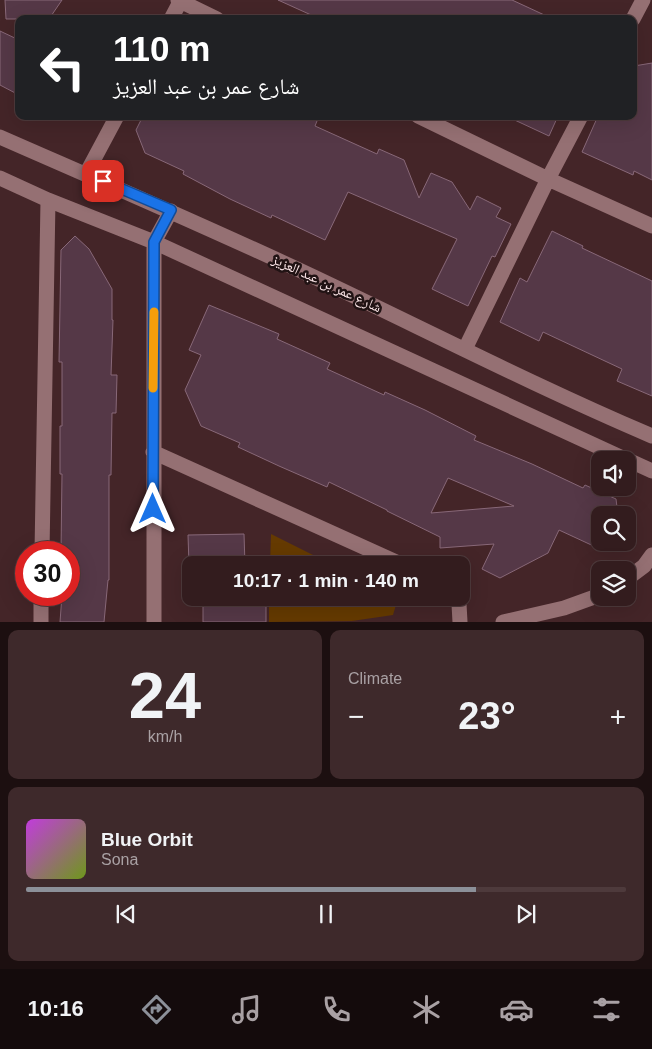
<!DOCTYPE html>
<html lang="en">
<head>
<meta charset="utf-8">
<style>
  body { margin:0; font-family:Arial,"Noto Naskh Arabic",sans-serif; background:#3e292b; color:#f1f3f6; height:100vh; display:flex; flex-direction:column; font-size:19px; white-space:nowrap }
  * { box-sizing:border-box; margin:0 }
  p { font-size:16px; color:#a9a1a4 }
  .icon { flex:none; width:28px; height:28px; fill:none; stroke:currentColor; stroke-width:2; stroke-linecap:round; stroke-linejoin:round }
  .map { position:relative; height:622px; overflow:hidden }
  .side { display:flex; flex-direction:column; gap:8px; padding:8px; background:#1c0f10; flex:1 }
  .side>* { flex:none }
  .banner { position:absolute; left:15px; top:15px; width:622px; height:105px; border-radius:10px; box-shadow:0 5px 20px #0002,0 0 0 1px #4e3a3c; background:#202124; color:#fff; overflow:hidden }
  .tools { position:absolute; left:591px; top:451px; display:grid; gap:10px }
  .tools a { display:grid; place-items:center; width:45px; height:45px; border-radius:10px; background:#331c1e; box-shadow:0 5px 20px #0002,0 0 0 1px #4e3a3c; font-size:25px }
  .speed { position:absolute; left:15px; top:541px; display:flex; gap:10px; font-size:25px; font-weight:700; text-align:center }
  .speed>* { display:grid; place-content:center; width:65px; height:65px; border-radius:50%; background:#331c1e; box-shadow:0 5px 20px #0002,0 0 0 1px #4e3a3c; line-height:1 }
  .speed .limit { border:8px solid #d22; background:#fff; color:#111 }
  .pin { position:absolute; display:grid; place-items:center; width:42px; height:42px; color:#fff; margin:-21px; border-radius:10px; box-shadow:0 2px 8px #0006 }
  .me { position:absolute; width:55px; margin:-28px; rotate:0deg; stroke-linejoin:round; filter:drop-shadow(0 0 4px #0008) }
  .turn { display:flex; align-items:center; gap:18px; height:105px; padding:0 15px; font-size:22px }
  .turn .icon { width:65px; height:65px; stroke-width:2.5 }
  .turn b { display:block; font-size:35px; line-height:42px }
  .big { font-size:38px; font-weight:700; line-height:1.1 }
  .side .card { flex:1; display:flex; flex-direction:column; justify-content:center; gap:8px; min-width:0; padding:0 18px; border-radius:10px; background:#3e292b }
  .side .dial { align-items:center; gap:0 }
  .dial b { font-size:65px; line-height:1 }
  .song { display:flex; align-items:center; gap:15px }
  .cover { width:60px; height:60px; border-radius:8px; background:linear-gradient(135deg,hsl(290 70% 55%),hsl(80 70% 35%)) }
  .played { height:5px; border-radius:2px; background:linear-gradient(90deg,#8c9099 75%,#4e3a3c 75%) }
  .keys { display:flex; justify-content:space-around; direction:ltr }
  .heat { display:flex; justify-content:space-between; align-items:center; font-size:28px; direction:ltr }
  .side .tiles { flex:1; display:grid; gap:8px; grid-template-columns:1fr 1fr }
  .card:last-child { grid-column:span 2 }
  .trip { position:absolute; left:182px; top:556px; width:288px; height:50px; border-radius:10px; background:#331c1e; box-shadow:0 5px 20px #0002,0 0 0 1px #4e3a3c; font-weight:700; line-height:50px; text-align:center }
  .tabs { display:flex; height:80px; justify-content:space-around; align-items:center; background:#140b0c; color:#a9a1a4 }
  .tabs .icon { width:35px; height:35px }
  .tabs .selected { color:#8c9099 }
  .tabs b { font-size:22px; color:#f1f3f6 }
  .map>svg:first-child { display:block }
</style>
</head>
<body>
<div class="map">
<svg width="652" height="622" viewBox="0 0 652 622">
  <rect width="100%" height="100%" fill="#442528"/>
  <!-- green -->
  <path fill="#653a01" d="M271,534L333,565H270Z
    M269,598H398L393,615L352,621L269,622Z"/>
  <!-- building -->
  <path fill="#553847" stroke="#886878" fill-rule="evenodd" d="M5,0H62L49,19H6Z
    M278,0H512L553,19H320Z
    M0,31L19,40V95L0,85Z
    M652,63V180L634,171L633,175L582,152L598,116H634V66Z
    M143,116H319L315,126L377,154L379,149L404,160L419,198L431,173L452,182L470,210L477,196L501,208L496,217L511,224L495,257L492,256L468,306L432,289L457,239L348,192L325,240L272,215L271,218L230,199L183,174L184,171L145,153L136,130Z
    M506,116H558L549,136Z
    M552,231L583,246L582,248L652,281V396L617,381L622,369L543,332L539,341L500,322L520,278L527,282Z
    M75,236L89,249L112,289V320H113L111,375H117L116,413H112L111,475H109V580H108L104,622H60L62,595H69V552H61L62,474H60V426H62V362H59L61,250Z
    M209,305L279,334L277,339L330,363L327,369L384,395L385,392L425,410L476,436L474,440L532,464L583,488L585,485L616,499L618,515H600V549L559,530L548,553L500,578L482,569L494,544L440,548V537L387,511V510L329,482L327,487L279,466L238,447L240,443L201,426L185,390L201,355L189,350ZM448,478L514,506L431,513Z
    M244,534L245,565H189L188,535Z
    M203,598H266V622H203Z"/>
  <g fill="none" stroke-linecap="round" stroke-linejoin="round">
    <!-- minor -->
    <path stroke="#957073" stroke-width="15" d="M178,0L217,19
      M171,19L181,0
      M633,19L643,0
      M418,116L548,179L652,226
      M0,137C105,183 210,228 314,277C426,330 537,387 652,436
      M86,174L117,116
      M0,178L48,200L154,242L627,460
      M465,349L548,179L581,116
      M153,452L403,565
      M628,460L652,471
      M42,552L48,200
      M628,578L644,566L652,555
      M454,598L459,604L460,622
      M41,622V595
      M154,622V242L171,211
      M503,622L564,608L600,595"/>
  </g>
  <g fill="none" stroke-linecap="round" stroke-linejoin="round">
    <defs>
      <path id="route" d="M103,181L171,210L154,242L153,509"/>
    </defs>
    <!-- route casing -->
    <use href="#route" stroke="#114b97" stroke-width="12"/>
    <!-- route -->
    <use href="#route" stroke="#1a73e8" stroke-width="9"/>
    <!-- slow -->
    <path stroke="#f59e0b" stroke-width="9" d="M153,388L154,312"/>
  </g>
  <g text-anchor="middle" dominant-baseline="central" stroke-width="5" stroke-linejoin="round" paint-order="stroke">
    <!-- street labels -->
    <g font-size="14" fill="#fce6e8" stroke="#211314">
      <text transform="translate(327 283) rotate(25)">شارع عمر بن عبد العزيز</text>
    </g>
  </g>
</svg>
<div class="tools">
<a><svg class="icon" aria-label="sound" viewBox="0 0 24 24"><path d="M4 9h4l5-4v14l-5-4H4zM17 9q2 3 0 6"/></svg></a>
<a><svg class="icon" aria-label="search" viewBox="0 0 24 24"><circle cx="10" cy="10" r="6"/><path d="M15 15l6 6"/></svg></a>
<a><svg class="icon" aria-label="layers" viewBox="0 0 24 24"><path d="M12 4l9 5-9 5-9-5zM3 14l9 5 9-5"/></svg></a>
</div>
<div class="speed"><div class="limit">30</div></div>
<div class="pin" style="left:103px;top:181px;background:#d93025"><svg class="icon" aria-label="arrive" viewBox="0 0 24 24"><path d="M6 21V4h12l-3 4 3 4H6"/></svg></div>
<svg class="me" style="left:153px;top:509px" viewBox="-20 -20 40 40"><path d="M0-17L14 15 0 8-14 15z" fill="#1a73e8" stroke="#fff" stroke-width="4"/></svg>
<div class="trip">10:17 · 1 min · 140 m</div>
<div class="banner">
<div class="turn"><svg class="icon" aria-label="left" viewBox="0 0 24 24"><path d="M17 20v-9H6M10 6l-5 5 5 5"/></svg><div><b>110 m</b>شارع عمر بن عبد العزيز</div></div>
</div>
</div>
<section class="side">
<div class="tiles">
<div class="card dial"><b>24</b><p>km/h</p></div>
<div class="card"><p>Climate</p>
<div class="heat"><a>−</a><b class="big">23°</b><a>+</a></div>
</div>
<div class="card">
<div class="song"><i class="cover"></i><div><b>Blue Orbit</b><p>Sona</p></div></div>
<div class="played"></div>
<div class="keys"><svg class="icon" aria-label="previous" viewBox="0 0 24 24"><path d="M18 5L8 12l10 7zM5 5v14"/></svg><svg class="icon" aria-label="pause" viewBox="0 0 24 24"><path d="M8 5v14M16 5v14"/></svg><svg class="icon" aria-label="next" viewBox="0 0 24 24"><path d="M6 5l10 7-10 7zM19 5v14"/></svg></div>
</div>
</div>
</section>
<nav class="tabs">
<b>10:16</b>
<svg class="icon selected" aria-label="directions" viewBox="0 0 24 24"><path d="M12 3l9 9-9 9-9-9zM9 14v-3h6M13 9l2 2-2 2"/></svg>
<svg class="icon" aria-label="music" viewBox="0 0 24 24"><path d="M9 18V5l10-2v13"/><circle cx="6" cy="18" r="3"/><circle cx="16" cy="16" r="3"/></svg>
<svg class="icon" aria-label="phone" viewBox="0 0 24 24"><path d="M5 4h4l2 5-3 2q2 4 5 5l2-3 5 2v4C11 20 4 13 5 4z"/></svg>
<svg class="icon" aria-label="climate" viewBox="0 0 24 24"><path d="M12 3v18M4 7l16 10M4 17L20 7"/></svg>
<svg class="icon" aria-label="car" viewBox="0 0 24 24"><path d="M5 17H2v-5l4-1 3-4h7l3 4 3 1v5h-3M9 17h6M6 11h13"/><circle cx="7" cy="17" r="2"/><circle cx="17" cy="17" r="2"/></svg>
<svg class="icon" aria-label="filters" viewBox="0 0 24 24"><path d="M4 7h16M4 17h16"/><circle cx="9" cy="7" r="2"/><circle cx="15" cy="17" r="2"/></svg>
</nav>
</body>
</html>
